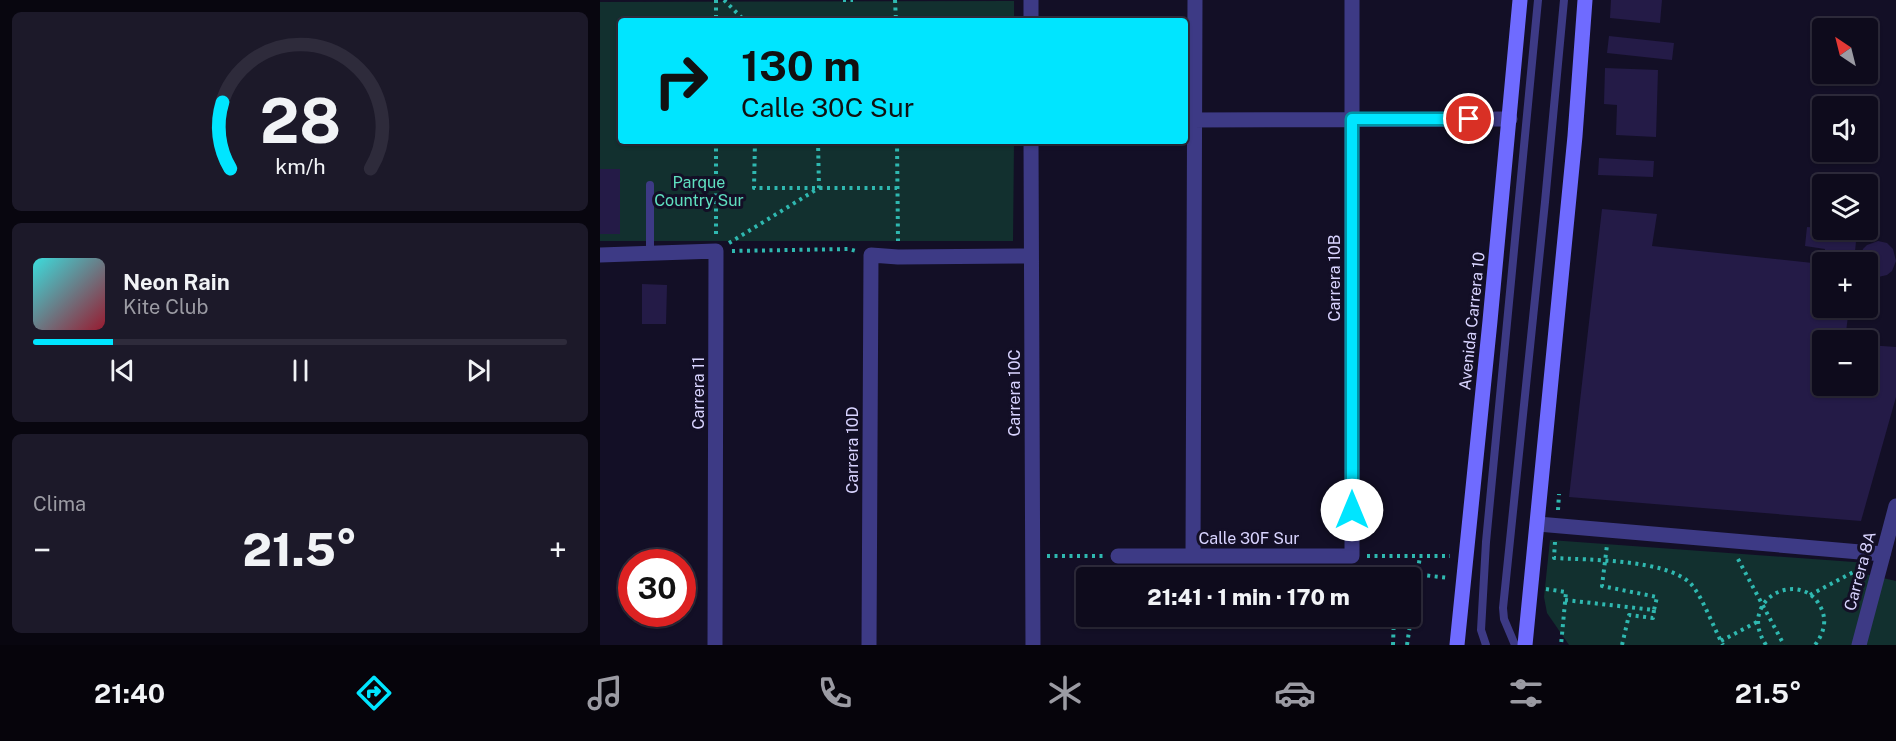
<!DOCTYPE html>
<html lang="es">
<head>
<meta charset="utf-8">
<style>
  body { margin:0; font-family:"Public Sans",sans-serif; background:#1c1929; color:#f1f3f6; height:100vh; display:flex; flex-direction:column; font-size:22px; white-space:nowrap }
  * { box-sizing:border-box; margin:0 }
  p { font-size:20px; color:#9b9ba3 }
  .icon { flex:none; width:33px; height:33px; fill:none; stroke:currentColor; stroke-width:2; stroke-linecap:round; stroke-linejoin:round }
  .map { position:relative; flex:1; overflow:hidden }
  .panel { display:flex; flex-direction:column; gap:12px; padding:12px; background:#08060f; width:600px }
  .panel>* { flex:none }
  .banner { position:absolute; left:18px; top:18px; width:570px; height:126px; border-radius:6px; box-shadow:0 2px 4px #0004,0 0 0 2px #2e2b3b; background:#00e5ff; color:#111; overflow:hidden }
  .needle { width:39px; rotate:325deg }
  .controls { position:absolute; left:1212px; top:18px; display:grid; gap:12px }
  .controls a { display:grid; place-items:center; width:66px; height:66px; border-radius:6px; background:#0e0b1c; box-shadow:0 2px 4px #0004,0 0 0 2px #2e2b3b; font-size:30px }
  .speed { position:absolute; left:18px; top:549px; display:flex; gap:12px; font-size:30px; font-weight:700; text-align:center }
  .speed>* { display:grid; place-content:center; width:78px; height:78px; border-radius:50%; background:#0e0b1c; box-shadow:0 2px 4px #0004,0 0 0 2px #2e2b3b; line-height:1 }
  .speed .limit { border:9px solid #d22; background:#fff; color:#111 }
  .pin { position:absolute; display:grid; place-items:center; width:51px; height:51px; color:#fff; margin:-26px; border:3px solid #fff; border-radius:50%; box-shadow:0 2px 6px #0007 }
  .me { position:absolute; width:66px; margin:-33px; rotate:0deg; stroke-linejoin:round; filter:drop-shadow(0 0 4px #0008) }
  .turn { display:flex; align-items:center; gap:21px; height:126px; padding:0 24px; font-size:27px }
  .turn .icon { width:78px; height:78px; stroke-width:2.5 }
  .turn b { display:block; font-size:42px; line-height:51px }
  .big { font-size:45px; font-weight:800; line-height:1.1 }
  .panel .card { flex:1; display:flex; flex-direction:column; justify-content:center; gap:9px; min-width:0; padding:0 21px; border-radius:9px; background:#1c1929 }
  .panel .dial { align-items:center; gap:0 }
  .dial svg { height:156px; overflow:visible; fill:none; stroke:#2e2b3b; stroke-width:7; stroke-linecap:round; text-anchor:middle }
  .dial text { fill:#f1f3f6; stroke:none }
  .song { display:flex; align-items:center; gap:18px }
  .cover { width:72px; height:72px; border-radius:9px; background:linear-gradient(135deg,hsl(180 70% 55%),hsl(350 70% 35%)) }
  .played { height:6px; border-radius:3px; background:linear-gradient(90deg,#00e5ff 15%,#2e2b3b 15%) }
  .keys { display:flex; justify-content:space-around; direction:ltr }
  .heat { display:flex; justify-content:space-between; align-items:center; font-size:33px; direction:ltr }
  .trip { position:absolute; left:476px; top:567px; width:345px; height:60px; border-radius:6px; background:#0e0b1c; box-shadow:0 2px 4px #0004,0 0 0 2px #2e2b3b; font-weight:800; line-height:60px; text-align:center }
  .tab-bar { display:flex; height:96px; justify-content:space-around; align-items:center; background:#06040b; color:#9b9ba3 }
  .tab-bar .icon { width:42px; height:42px }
  .tab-bar .on { color:#00e5ff }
  .tab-bar b { font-size:27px; color:#f1f3f6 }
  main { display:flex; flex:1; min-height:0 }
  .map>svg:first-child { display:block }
</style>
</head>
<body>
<main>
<section class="panel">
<div class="card dial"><svg viewBox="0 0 100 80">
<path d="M14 69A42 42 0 1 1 86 69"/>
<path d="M14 69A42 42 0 0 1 10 35" stroke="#00e5ff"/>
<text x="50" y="56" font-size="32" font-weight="700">28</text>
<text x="50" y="72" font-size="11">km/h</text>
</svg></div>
<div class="card">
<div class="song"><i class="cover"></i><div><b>Neon Rain</b><p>Kite Club</p></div></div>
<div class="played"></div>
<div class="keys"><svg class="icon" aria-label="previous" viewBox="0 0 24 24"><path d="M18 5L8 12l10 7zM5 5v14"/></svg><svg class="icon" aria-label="pause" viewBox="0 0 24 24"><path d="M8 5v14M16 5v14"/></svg><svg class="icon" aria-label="next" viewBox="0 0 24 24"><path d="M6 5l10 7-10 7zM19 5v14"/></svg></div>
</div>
<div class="card"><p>Clima</p>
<div class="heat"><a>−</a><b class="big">21.5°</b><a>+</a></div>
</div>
</section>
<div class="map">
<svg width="1296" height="645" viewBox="0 0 1296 645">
  <rect width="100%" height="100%" fill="#130f26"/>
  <!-- green -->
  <path fill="#12302f" d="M414,1V21H21V141H414L413,241H0V2Z
    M950,540L1268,563L1265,574L1296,581V645H969L947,613L944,597Z"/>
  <!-- building -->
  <path fill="#241b47" d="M1011,0H1062L1060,23L1010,18Z
    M1009,36L1074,43L1072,60L1007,53Z
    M1005,68L1058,70L1056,137L1016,135L1017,105L1004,104Z
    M999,158L1054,161L1053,177L998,175Z
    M0,169H20V234H0Z
    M1002,209L1057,214L1052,246L1222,264V308H1249L1245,340H1222V386H1268V345L1296,347V397L1261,521L969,497Z
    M1207,227L1222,228V230L1257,231L1254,262H1223L1225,249L1205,246Z
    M1278,241L1287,243L1293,249L1296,261L1292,271L1287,275L1278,277L1268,274V262H1260V257L1263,249L1267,245Z
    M42,284L67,285L66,324H42Z"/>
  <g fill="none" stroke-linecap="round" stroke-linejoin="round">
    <!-- path -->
    <path stroke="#2fb8b0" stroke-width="4" stroke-dasharray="3 4.5" stroke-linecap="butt" d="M116,0V21
      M124,0L145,21
      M243,0H253
      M295,0L296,21
      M116,141V235
      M155,141L154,188H297
      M297,141L298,241
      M129,243L219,188L218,141
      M132,251L249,249L256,251
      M958,510L959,494
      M955,542L954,558C988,560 1065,559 1090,583C1102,595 1114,629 1123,645
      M447,556H503
      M767,556H850
      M1138,559L1184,645
      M795,578L796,572L849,578
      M946,589L966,592L961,645
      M1210,595L1259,569
      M965,600L1054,610L1057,597L1002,586L1007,545
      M1121,641L1157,622
      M793,645L794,616
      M807,645L820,556
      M1022,645L1029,615L1053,618L1054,610
      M1166,645C1135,598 1204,566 1222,610C1227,623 1223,634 1215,645"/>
    <!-- service -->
    <path stroke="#3d3a85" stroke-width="8" d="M50,185V253
      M886,645L881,630L886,542L938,0
      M915,645L904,619L903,608L945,202L964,0"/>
    <!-- minor -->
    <path stroke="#3d3a85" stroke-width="15" d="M431,21V0
      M585,120L910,119
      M431,141L433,645
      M0,255L116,251L115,645
      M938,524L1283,554
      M518,556H752V0
      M593,556L595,0
      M269,645L271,255L298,257L431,256"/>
    <!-- tertiary -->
    <path stroke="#3d3a85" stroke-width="15" d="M1259,645L1296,506"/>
    <!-- secondary -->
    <path stroke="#6f6bff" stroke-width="15" d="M857,645L890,321L920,0
      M925,645L975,136L985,0"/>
  </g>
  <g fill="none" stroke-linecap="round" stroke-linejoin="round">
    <defs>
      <path id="route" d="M752,510V119H869"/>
    </defs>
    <!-- route casing -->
    <use href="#route" stroke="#0095a6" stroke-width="15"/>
    <!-- route -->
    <use href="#route" stroke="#00e5ff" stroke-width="10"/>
  </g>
  <g text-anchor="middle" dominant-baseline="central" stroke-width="6" stroke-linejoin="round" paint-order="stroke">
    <!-- park labels -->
    <g font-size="16" fill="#5fe0c0" stroke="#130f26">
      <text x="99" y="182">Parque<tspan x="99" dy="18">Country Sur</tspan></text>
    </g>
    <!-- street labels -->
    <g font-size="16" fill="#d9d4ff" stroke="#130f26">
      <text transform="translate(734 278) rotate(-90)">Carrera 10B</text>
      <text transform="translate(872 321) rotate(-84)">Avenida Carrera 10</text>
      <text transform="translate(98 393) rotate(-90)">Carrera 11</text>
      <text transform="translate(414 393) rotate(-90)">Carrera 10C</text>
      <text transform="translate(252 450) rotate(-90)">Carrera 10D</text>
      <text x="649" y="538">Calle 30F Sur</text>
      <text transform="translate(1260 571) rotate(-75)">Carrera 8A</text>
    </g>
  </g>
</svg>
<div class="controls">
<a><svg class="needle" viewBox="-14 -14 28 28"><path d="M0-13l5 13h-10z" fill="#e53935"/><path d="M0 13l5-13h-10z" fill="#9b9ba3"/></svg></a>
<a><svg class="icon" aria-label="sound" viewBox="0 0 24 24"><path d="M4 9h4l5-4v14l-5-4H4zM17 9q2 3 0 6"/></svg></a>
<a><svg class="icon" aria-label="layers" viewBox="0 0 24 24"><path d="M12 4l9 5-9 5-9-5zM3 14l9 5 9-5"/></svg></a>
<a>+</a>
<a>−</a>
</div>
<div class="speed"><div class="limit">30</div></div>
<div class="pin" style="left:869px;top:119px;background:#d93025"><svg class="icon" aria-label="arrive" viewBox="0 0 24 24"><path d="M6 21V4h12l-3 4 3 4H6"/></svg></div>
<svg class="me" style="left:752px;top:510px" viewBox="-20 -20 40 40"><circle r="19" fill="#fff"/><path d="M0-13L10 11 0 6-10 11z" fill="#00e5ff"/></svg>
<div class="trip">21:41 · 1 min · 170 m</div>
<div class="banner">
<div class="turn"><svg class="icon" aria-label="right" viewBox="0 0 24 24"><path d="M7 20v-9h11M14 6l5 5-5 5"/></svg><div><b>130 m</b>Calle 30C Sur</div></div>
</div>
</div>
</main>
<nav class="tab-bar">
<b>21:40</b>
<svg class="icon on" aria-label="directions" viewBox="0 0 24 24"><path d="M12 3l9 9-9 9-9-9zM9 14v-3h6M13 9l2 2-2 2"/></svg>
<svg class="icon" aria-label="music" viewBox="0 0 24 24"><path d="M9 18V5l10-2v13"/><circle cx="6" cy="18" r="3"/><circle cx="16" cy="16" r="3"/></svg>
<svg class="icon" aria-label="phone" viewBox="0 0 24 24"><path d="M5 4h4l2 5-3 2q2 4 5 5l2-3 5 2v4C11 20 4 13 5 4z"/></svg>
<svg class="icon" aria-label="climate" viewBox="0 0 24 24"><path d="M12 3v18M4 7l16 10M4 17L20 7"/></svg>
<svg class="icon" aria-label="car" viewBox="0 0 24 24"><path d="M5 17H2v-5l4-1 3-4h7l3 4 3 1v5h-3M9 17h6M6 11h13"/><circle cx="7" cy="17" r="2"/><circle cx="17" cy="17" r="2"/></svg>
<svg class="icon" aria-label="filters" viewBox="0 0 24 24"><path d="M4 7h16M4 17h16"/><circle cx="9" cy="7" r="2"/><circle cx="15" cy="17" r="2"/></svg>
<b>21.5°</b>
</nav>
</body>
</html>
